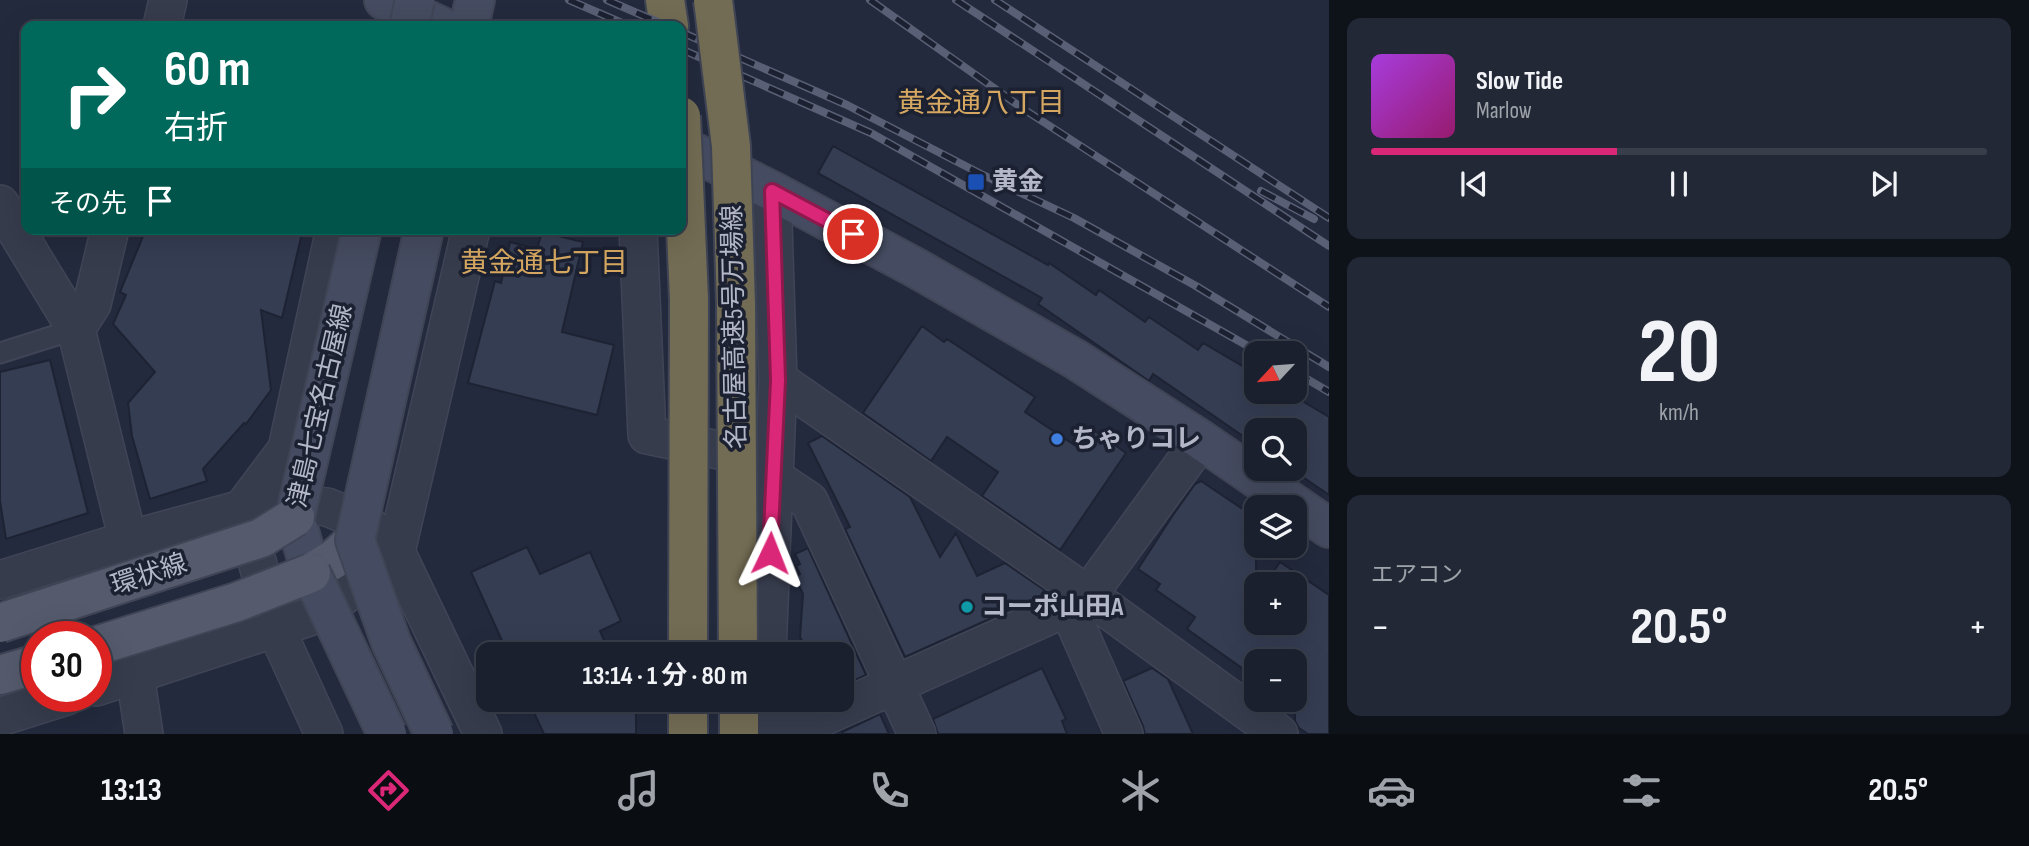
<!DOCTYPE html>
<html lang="ja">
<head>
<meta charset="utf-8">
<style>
  body { margin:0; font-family:"Sofia Sans Condensed","Noto Sans JP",sans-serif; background:#232836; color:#f1f3f6; height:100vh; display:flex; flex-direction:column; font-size:26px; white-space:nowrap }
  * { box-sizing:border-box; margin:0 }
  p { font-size:23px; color:#9fa3aa }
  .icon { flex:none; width:38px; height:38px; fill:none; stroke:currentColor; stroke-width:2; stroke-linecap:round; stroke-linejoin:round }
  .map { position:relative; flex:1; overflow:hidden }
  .sheet { display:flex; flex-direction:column; gap:18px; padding:18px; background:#0e1219; width:700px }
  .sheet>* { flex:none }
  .hud { position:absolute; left:21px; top:21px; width:665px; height:214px; border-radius:14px; box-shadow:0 7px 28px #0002,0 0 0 2px #383e4a; background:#00695c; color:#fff; overflow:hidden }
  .needle { width:46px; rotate:244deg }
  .controls { position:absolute; left:1244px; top:341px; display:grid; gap:14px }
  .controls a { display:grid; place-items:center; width:63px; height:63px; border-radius:14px; background:#1a202e; box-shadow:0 7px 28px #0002,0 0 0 2px #383e4a; font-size:35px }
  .speed { position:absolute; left:21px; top:621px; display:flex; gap:14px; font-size:35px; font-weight:700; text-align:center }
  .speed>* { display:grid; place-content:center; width:91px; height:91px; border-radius:50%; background:#1a202e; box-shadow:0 7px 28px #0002,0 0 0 2px #383e4a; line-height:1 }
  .speed .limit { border:10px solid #d22; background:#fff; color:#111 }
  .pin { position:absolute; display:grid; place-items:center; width:60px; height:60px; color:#fff; margin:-30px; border:4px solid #fff; border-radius:50%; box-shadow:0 2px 7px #0007 }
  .me { position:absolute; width:77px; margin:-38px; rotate:2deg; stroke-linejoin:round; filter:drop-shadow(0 0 5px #0008) }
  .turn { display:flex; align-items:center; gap:24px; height:147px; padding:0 28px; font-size:32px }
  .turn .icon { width:91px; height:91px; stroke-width:2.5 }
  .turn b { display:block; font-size:49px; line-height:60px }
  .then { display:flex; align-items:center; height:66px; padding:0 28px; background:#0003; gap:14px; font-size:26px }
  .big { font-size:52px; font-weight:700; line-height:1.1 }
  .sheet .widget { flex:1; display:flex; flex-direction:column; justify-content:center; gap:10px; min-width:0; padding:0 24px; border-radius:14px; background:#232836 }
  .sheet .dial { align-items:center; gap:0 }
  .dial b { font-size:91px; line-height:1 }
  .song { display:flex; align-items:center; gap:21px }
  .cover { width:84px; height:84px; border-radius:10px; background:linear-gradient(135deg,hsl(280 70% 55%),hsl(320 70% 35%)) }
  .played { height:7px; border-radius:4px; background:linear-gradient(90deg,#db2777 40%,#383e4a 40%) }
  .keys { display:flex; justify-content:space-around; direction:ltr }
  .heat { display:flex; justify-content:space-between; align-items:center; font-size:38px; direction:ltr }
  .trip { position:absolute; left:476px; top:642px; width:378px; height:70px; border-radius:14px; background:#1a202e; box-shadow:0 7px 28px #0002,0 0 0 2px #383e4a; font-weight:700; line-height:70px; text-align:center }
  .tab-bar { display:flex; height:112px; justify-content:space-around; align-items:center; background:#0a0d12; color:#9fa3aa }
  .tab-bar .icon { width:49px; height:49px }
  .tab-bar .selected { color:#db2777 }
  .tab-bar b { font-size:32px; color:#f1f3f6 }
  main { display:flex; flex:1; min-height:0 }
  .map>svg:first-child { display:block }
</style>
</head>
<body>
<main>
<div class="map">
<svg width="1329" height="734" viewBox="0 0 1329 734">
  <rect width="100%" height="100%" fill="#232a3d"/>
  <!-- building -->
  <path fill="#353d53" stroke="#1e2334" stroke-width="2" d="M833,146L1048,265L1049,263L1096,295L1099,290L1145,322L1149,317L1198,350L1203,343L1256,374V392H1287L1329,417V495L1291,469H1295V430H1256V445L1153,374L1149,381L1038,304L1042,298L818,173Z
    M146,229H303L282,318L261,310L271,390L246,424L244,423L203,469L207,481L150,499L132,436L128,403L155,372L113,324L126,295L120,292Z
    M542,232L583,242L562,332L614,345L597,415L468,383L495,281L501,283L510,242L537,249Z
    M922,326L944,342L947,339L1035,397L1025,412L1079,448L1092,429L1126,453L1060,550L982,496L998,472L947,437L931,461L863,413Z
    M50,360L88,513L6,539L0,501V372Z
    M822,436L910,497L940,557L956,533L977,576L1005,563L1043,589L1045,594L905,657L845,529L850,527L808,443Z
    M1201,481L1256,518V623H1295V584H1265L1280,562L1329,595V734H1308L1299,728L1295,721V705L1288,700H1295V662H1256V678L1187,629L1195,617L1156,590L1160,584L1138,569L1173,515L1195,484Z
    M527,547L540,574L590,552L621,621L600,631L610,654H508L471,572Z
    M808,548L866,675L842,686V654H809L800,637L803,594L795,577L800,574L796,566L800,564L795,554Z
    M1042,668L1066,719L1062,721L1067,734H938L933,719Z
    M1152,668L1168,679L1193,734H1145L1143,726L1123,681Z
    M528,700H631L636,712V734H544Z
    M880,714L889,734H842V732Z"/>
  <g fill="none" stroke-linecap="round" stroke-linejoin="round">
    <defs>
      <path id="lane" d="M0,353L76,329"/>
      <path id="street" d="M162,26L168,0
        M0,204L76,329L128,540
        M638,229L647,435L766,460
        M76,329L92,304L110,229
        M778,380L1088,595L1279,734
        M773,477L809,501L917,734
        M242,509L287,449L335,229
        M243,510L275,627L324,734
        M0,580L128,540L242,509L284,502L327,507L366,523L396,552L483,734
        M1068,607L1124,734
        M767,654L778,380L772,191
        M135,675L144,734
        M96,687L309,617C342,599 368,579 396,552L471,229
        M0,717L67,696
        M764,734L765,700
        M785,734L1068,607L1088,595L1201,440"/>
      <path id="secondary" d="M384,0L440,26
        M469,26L475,0
        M681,146L772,191L916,268L1075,359L1201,440L1329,528
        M295,517L311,573"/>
      <path id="primary" d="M311,573L334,559L355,540
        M0,675L37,664"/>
      <path id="highway" d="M665,0L669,26
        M739,700V734
        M688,734V700"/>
    </defs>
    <!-- lane casing -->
    <use href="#lane" stroke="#404556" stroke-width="23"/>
    <!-- street casing -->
    <use href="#street" stroke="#404556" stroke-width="40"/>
    <!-- secondary casing -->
    <use href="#secondary" stroke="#404556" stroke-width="42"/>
    <!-- primary casing -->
    <use href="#primary" stroke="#404556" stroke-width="42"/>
    <!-- highway casing -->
    <use href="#highway" stroke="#3f4455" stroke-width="42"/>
    <!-- lane -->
    <use href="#lane" stroke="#373c4d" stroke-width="19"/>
    <!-- street -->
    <use href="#street" stroke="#373c4d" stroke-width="37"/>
    <!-- secondary -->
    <use href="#secondary" stroke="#454b60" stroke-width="38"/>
    <!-- primary -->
    <use href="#primary" stroke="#555b6d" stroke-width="38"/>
    <!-- highway -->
    <use href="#highway" stroke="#736c54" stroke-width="38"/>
    <defs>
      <path id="rail" d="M569,0L629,26
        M607,0L667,26
        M870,0L1025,110L1329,307
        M956,0L1329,246
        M995,0L1329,218
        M681,32L847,105L981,174L1074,218L1196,286L1329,367
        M681,49L871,133L1262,354
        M1261,191L1314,219
        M1295,372L1329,392"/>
    </defs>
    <!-- rail casing -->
    <use href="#rail" stroke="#595f74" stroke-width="8"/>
    <!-- rail -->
    <use href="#rail" stroke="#1c2132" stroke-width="5" stroke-dasharray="16" stroke-linecap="butt"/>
    <defs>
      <path id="secondary-bridge" d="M409,26L415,0
        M424,229L355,540L391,642L434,734
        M295,517L362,229
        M311,573L387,734"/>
      <path id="primary-bridge" d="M0,623L261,538L295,517
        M96,646L237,602L311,573"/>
      <path id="highway-bridge" d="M713,0L731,146L736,305L738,654
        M681,116L689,299L688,654"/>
    </defs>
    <!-- secondary-bridge casing -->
    <use href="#secondary-bridge" stroke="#404556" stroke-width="42" stroke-linecap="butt"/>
    <!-- primary-bridge casing -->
    <use href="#primary-bridge" stroke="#404556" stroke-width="42" stroke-linecap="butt"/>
    <!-- highway-bridge casing -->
    <use href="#highway-bridge" stroke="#3f4455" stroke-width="42" stroke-linecap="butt"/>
    <!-- secondary-bridge -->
    <use href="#secondary-bridge" stroke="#454b60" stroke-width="38"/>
    <!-- primary-bridge -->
    <use href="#primary-bridge" stroke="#555b6d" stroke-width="38"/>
    <!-- highway-bridge -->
    <use href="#highway-bridge" stroke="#736c54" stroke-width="38"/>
  </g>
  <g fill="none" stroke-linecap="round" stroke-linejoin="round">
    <defs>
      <path id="route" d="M770,553L778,380L772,191L853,234"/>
    </defs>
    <!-- route casing -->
    <use href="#route" stroke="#8e194d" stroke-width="18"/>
    <!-- route -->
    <use href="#route" stroke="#db2777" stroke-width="12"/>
  </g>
  <!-- markers -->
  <rect fill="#1a4fb4" stroke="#1c2132" stroke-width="2.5" x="967" y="173" width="18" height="18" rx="3.5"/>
  <circle fill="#3f7fe0" stroke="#1c2132" stroke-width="2.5" cx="1057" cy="439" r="7"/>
  <circle fill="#0f9aa8" stroke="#1c2132" stroke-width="2.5" cx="967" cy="607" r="7"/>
  <g text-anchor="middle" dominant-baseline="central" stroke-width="7" stroke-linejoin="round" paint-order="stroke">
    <!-- poi labels -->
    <g font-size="26" font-weight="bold" fill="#b3b7c8" stroke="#1c2132" text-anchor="start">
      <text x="992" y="182">黄金</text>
      <text x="1071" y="439">ちゃりコレ</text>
      <text x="981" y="607">コーポ山田A</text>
    </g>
    <!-- street labels -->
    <g font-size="26" fill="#b3b7c8" stroke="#1c2132">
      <text transform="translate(735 327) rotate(-91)">名古屋高速5号万場線</text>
      <text transform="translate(321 406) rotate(-77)">津島七宝名古屋線</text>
      <text transform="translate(149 575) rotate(-18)">環状線</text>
    </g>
    <!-- neighbourhood labels -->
    <g font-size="28" fill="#d5a761" stroke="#1c2132">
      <text x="981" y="103">黄金通八丁目</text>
      <text x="544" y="263">黄金通七丁目</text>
    </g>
  </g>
</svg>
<div class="controls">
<a><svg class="needle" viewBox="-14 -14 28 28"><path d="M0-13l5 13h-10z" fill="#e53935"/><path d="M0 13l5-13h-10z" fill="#9fa3aa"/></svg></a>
<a><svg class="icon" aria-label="search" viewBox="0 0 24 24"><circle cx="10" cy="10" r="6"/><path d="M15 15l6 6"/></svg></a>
<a><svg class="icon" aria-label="layers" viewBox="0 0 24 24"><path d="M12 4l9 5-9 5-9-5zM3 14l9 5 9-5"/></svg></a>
<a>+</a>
<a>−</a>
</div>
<div class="speed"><div class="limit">30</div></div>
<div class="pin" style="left:853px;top:234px;background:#d93025"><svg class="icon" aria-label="arrive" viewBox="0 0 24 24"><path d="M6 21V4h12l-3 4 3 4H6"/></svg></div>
<svg class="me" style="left:770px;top:553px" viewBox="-20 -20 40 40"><path d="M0-17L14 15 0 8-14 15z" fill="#db2777" stroke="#fff" stroke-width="4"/></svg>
<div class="trip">13:14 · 1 分 · 80 m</div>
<div class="hud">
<div class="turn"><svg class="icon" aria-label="right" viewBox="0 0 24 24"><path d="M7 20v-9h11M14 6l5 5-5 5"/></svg><div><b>60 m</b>右折</div></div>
<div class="then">その先<svg class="icon" aria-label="arrive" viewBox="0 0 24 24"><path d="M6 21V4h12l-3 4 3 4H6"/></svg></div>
</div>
</div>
<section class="sheet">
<div class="widget">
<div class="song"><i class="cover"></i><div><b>Slow Tide</b><p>Marlow</p></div></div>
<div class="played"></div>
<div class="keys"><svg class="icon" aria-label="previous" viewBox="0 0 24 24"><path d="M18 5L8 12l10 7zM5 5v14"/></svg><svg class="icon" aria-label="pause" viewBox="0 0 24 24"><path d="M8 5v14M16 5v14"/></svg><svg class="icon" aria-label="next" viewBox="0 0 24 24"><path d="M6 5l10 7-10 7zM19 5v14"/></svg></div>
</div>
<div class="widget dial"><b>20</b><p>km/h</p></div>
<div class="widget"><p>エアコン</p>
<div class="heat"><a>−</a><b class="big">20.5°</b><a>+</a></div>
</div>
</section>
</main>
<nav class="tab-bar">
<b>13:13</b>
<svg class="icon selected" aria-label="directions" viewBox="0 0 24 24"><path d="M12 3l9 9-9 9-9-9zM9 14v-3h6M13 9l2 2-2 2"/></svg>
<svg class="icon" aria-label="music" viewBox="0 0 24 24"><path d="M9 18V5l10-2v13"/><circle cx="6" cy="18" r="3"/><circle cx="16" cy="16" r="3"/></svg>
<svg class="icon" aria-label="phone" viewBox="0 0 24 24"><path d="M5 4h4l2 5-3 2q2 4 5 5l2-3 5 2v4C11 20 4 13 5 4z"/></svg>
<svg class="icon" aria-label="climate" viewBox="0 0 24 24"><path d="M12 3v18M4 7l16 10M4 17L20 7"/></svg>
<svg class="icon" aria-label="car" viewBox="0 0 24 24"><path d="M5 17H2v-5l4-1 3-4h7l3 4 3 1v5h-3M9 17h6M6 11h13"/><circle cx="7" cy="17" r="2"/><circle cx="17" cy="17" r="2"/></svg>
<svg class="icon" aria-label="filters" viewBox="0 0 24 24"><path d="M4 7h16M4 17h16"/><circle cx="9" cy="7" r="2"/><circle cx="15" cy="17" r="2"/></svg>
<b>20.5°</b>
</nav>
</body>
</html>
